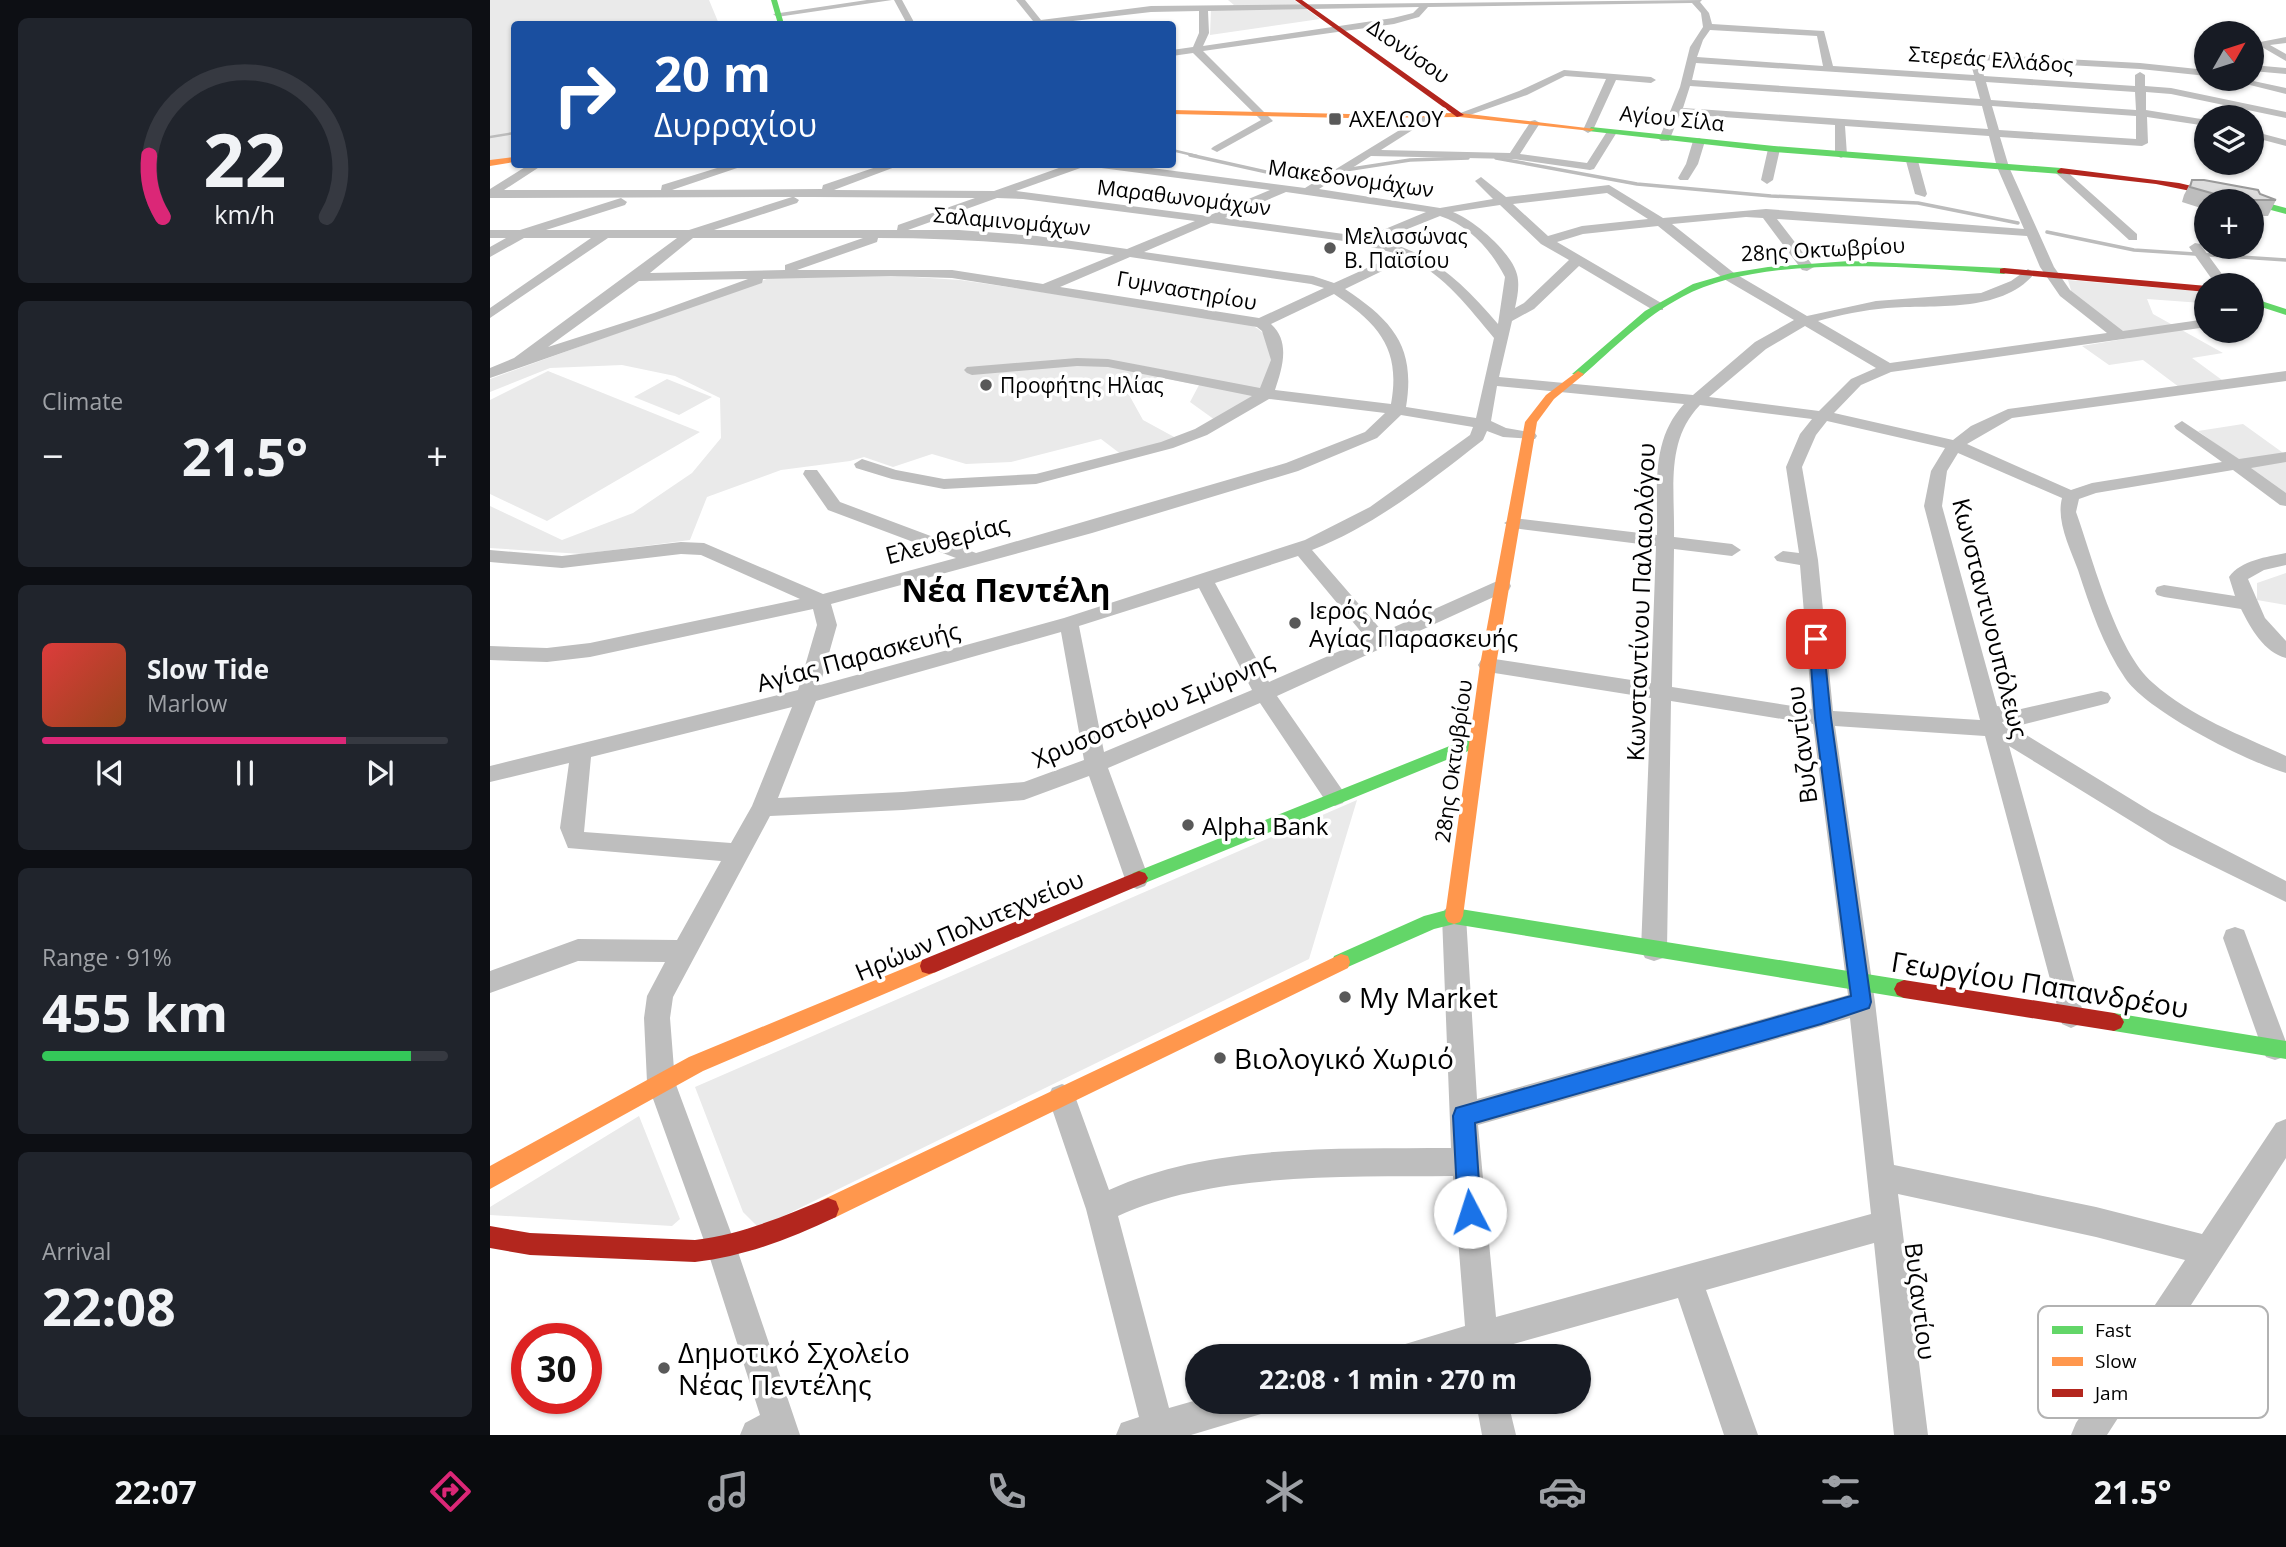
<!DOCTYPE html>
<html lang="en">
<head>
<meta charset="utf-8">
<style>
  body { margin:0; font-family:"Open Sans",sans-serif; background:#20242c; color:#f1f3f6; height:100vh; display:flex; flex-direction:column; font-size:26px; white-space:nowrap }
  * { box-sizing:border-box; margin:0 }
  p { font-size:23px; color:#9ea1a6 }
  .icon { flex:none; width:38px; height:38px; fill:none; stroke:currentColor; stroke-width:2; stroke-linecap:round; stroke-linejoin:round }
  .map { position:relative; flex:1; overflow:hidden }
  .panel { display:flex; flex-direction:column; gap:18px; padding:18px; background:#0d0f14; width:490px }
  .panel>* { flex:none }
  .hud { position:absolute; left:21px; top:21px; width:665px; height:147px; border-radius:7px; box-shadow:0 2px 5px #0004; background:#1a4fa0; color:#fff; overflow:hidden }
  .needle { width:46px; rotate:51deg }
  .fabs { position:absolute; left:1704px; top:21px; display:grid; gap:14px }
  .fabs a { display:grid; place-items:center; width:70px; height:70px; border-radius:50%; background:#171b24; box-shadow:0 2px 5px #0004; font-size:35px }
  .speed { position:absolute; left:21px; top:1323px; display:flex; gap:14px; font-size:35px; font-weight:700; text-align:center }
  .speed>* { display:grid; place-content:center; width:91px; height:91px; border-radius:50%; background:#171b24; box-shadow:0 2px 5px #0004; line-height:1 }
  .speed .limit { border:10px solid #d22; background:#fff; color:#111 }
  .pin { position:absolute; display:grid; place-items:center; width:60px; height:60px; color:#fff; margin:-30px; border-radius:14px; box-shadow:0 4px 10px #0006 }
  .me { position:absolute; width:77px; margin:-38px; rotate:355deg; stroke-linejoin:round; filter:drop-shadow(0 0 5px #0008) }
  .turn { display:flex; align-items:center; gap:24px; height:147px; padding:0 28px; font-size:32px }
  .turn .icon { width:91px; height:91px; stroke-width:2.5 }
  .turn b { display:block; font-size:49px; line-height:60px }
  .big { font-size:52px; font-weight:700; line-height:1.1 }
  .panel .tile { flex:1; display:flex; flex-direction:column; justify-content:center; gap:10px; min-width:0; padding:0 24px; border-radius:10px; background:#20242c }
  .panel .dial { align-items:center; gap:0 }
  .dial svg { height:182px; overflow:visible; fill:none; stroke:#363941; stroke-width:7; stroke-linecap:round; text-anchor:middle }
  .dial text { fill:#f1f3f6; stroke:none }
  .song { display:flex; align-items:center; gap:21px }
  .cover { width:84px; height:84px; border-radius:10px; background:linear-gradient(135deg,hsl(0 70% 55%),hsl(20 70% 35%)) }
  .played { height:7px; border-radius:4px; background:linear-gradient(90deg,#db2777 75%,#363941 75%) }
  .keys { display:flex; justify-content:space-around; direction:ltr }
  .heat { display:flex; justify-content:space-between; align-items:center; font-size:38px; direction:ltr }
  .charge { height:10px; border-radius:5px; background:linear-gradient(90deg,#34c759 91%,#363941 0) }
  .trip { position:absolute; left:695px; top:1344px; width:406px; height:70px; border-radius:35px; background:#171b24; box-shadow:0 2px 5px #0004; font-weight:700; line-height:70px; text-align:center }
  .dock { display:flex; height:112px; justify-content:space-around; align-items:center; background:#090b0e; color:#9ea1a6 }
  .dock .icon { width:49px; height:49px }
  .dock .selected { color:#db2777 }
  .dock b { font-size:32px; color:#f1f3f6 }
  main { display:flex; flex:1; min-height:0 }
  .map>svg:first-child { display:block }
</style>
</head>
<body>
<main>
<section class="panel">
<div class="tile dial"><svg viewBox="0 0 100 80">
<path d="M14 69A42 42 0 1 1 86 69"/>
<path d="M14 69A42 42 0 0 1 8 42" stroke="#db2777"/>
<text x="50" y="56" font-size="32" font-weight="700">22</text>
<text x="50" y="72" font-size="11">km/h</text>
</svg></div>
<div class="tile"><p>Climate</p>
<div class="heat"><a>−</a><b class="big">21.5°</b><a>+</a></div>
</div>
<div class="tile">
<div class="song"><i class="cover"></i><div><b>Slow Tide</b><p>Marlow</p></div></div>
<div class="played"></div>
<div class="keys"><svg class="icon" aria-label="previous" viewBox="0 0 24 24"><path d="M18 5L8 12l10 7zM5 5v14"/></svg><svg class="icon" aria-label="pause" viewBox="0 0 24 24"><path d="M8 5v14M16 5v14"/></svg><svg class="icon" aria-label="next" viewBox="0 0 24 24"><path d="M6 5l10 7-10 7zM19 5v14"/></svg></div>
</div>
<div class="tile"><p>Range · 91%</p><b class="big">455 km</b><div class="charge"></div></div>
<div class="tile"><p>Arrival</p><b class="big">22:08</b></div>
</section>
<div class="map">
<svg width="1796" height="1435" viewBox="0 0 1796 1435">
  <rect width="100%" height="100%" fill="#fff"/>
  <!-- green -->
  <path fill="#eaeaea" d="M0,0H219L229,24H24V158L0,161Z
    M738,0H804L830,19L720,35L721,9L744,5Z
    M393,275L470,280L756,322C772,330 782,339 788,355L775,389L725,420L700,402L709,385L668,377L638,393L653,420L686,438L632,455L611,439L521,462L476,464L442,454L403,467L374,457L360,461L291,470L217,497L200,540L92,554L0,548V506L72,540L143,513L202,473L231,438L230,398L185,376L132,365L60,368L0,392V379L285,276Z
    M1578,280L1717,292V305L1712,303L1657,299L1663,314L1733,353L1702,358L1732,380L1689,387L1653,360L1619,365L1592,346L1640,338L1582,294Z
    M58,371L210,432L57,521L0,494V400Z
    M177,379L222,397L189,415L144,397Z
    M1753,424L1796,455V495L1708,431Z
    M1796,573V605L1767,600V583Z
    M867,800L819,959L269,1228L253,1212L205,1087Z
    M149,1116L190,1219L182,1226L0,1215V1207Z"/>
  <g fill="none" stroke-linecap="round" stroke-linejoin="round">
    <!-- stream-far1 -->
    <path stroke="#bcbcbc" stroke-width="2.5" d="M0,137L24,133
      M682,150L707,156"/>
    <!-- stream -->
    <path stroke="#bcbcbc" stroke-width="3.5" d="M700,155L803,178L920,160L978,158
      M1006,158L1147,184L1281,196L1428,203L1528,223
      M1557,232L1644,250L1796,260"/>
    <!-- street -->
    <path fill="#bebebe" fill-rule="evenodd" d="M377,0H402L287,17L283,14Z
      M404,0H412L425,24H417Z
      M526,0H535L551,20L661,6L1212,0L1210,2L1219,13L1222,24L1334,31L1343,66L1484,75L1479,57L1484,54L1650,63L1717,70V76L1650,69L1490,60L1494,76L1645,86V75L1650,72L1655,75V86L1681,88L1796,112V118L1681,94L1656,92V110L1717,120V126L1657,117L1658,143L1652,146L1510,137L1519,167L1564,267L1580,290L1633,331L1717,319V327L1401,372L1371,385L1344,413L1463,440L1481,426L1518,409L1796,371V381L1522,418L1477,444L1581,490L1602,483L1732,462L1686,429L1684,426L1692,421L1749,459L1796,452V462L1761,468L1796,493V506L1790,505L1743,470L1606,493L1589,499L1586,512C1603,559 1626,651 1663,683C1701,717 1751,735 1796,756V773C1756,761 1658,712 1635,678C1613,646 1600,607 1588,570C1580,548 1566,521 1572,498L1468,453L1457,471L1452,506L1507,706L1531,709L1611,691L1618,693L1621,698L1618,703L1611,705L1531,725L1512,722L1513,724L1525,728L1662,812L1796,881V902L1680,845L1519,746L1594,1016L1590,1024L1581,1028L1572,1024L1495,736L1345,726L1385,1002L1404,1165L1606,1207L1712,1234L1786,1123L1796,1119V1158L1617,1435H1581L1586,1423L1695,1260L1606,1237L1408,1194L1438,1435H1404L1384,1243L1216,1290L1268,1435H1234L1188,1298L1009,1348L1010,1356H907L912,1345L975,1326L963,1176C859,1177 723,1172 628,1216L679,1408L707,1400L775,1402L771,1414L701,1435H626L631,1423L649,1417L596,1209L558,1097L562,1088L572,1084L582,1088L619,1190C722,1143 850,1149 961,1148L952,916L955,909L964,906L973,909L976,916L987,1099L1358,995L1323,724L1181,701L1177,950L1173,958L1164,961L1155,958L1151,950L1161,698L998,672L991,670L988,665L991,660L998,658L1161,683L1166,546L1023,528L1014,523L1023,518L1167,535C1168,487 1160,441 1194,404L1007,386L1001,421L1016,428L1045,433L1047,436L1045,439L1013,437L997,431L993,440C939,482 886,525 822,550L893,632L1005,582H1019L1021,586L1019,590L787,696L853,791L856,797L853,803L845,806L837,803L770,703L618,768L659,879L655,886L647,889L639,886L635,879L599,776L534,800L413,810L280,816L183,997L180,1018L185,1082L247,1249L310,1435H250L255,1423L270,1415L217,1249L157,1082L154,1018L157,996L175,962L88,961L0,993V971L88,939L187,940L231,861L78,848L70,828L79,763L0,782V766L308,690L327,625L323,609L100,657L57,662L0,660V646L57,648L100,643L310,599L211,555L191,554L72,568L0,562V550L72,556L191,542L214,543L333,594L466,558L338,510L313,474L315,470H327L350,502L486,553L796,463L875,432L895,413L779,399L717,435L683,448L546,484L454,489L402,479L366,468L364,464L372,459L406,470L454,479L546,474L671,442L705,429L762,396L618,367L587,366L482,375L477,373L474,370L477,367L587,358L618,359L770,388L781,360L772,331L767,327L462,278L401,276L273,279L272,283L0,378V368L24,358L187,238H118L0,318V308L101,238H34L0,257V247L16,238H0V230H30L131,198L137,202L135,205L56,230H199L302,197L0,198V189L40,164H54L14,190H171L172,185L240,164H259L182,190L332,189L333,185L395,164H413L344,190L504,191L580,164H631L815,188L939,112L944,115L943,117L891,150L1020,153L1041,121L1045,120L1050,123L1030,154L1097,163L1118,130L1127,132L1104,169L1100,170L1023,159L881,156L829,189L950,208L1003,199L985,181L991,177L1016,197L1119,185L1173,218L1276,209L1534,229L1507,167L1499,136L1355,126L1357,155L1351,158L1345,155V125L1190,114L1179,141H1171L1169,139L1190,87L1200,47L1213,27L1211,13L1202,3L938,7L929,17L904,24L713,51L783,121L727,152L721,149L723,147L771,120L703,53L682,56V50L703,47L709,33V11L661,12L557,24H535L543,21ZM929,7L923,13L903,18L713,46L719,33L718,11ZM1220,30L1327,36L1333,66L1207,57L1213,40ZM1206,63L1485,81L1490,99L1202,80ZM1496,82L1645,92L1646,110L1501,100ZM1200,86L1492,106L1498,129L1193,108ZM1502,106L1646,116V139L1509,130ZM596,166L780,190L718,216L526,191ZM796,192L936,212L876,237L735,218ZM1117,193L1158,219L1092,226L1058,236L1023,204ZM304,197H324L485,198L408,225L407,230H224L307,203L309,200ZM507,198L533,199L705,221L637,249L547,236L469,230H418ZM1010,205L1051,244L1079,260L1034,303L1025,308C1027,299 1029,289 1028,280C1027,256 984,220 963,212ZM950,216C980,226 1001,250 1015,277L1008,324C974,284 942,253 890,240ZM1256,217L1273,218L1312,270L1317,271L1324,267L1287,219L1537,236L1550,267L1570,296L1617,333L1400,363L1328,321C1350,315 1374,310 1397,308C1444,304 1511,314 1545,273L1538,269L1521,281L1491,293L1386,301L1317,316L1244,273L1182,224ZM721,223L861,242L908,254L844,283L823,276L654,252ZM1168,226L1234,279L1304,320L1265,342L1203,395L1009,377L1022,321L1044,309L1089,266L1163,310H1173V304L1067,242L1093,234ZM203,238H373L295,265V270L160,273ZM388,238C467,238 544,243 624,255L553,284L462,270H307L387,242ZM640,257L821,284L834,288L769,318L570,287ZM919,258C955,276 979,308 1004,338L986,418L916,407C926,347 903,321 855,289ZM258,279L164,313L58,347L149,281ZM844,294C889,324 911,349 901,404L785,390C792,369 801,342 781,324ZM1315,326L1386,368L1361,379L1329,411L1219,397L1276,349ZM1210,405L1322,419L1310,434L1296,467L1309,553L1293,551L1284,557L1287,561L1310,565L1322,709L1182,687L1184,549L1242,556L1251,550L1242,544L1184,537C1185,490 1175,441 1210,405ZM911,415L983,427L980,435L880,507L815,540L574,618L330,685L347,625L341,604L602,533L808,471L887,438ZM1337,421L1455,448L1441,471L1434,506L1490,720L1343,711L1328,560L1312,467L1326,435ZM808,556L877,639L779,682L725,583ZM709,588L762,690L614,752L589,626ZM571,632L594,760L534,782L413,792L288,798L326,701ZM302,707L262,806L241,843L94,832L101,757ZM1360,1018L1381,1214L1006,1317L988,1125Z
      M1796,37V43L1780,45L1796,54V61L1765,43Z
      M1762,65L1796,68V74L1762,71Z
      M1074,70L1161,77L1166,80L1161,83L1126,80L1103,130L1098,133L1093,130L1116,79L1075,76L1037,95L974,117L965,115L1029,91Z
      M1736,79H1754L1796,88V94Z
      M1762,131L1796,140V146L1762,137Z
      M1209,138L1215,141L1208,164L1198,180H1190L1188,178L1196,164L1203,141Z
      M1284,146L1290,149L1283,180L1277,184L1271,180L1278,149Z
      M1422,158L1428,161L1437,194L1435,197L1425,194L1416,161Z
      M1566,169H1574L1647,234V240H1639L1566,173Z
      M1705,243L1710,244L1740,285H1726L1699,247Z
      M1796,553V565L1774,570L1758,579L1775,618L1796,641V658C1774,652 1761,629 1751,609L1674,597L1667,595L1665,591L1667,587L1674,585L1745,596L1739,577C1751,560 1777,557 1796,553Z
      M1745,927L1754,930L1796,1042L1794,1057L1785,1060L1776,1057L1772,1048L1733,938L1736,930Z
      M986,1402H1018L1026,1435H992Z"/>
    <!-- fast -->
    <path fill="#63d668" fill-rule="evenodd" d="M281,0H287L294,24H288Z
      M1101,127L1284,146L1571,168L1575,171L1571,174L1284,152L1098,131Z
      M1762,199L1796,208V214L1762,205V201H1758Z
      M1359,261L1514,268L1519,271L1514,274C1424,267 1272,253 1192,297C1154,317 1124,348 1092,376L1082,374L1155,311L1203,284L1241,273L1278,267Z
      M1762,298L1796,309V315L1762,304Z
      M987,735L993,737L995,741L993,745L655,883L649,885L643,883L640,878L643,873Z
      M964,908L1414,980L1421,983L1424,989L1421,995L1414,998L964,924L944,929L851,970L844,968L842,962L844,956L934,916Z
      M1624,1013L1796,1041V1059L1624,1031L1617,1028L1614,1022L1617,1016Z"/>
    <!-- slow -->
    <path fill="#ff974d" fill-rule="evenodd" d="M682,110L859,114L970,113L1105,129L1101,131L970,117L859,118L682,114Z
      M24,157V162L0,166V160Z
      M1088,371L1094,374L1092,376L1064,399L1047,422L1006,665L973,916L970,922L964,924L958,922L955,916L990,665L1035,422L1056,395Z
      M851,954L858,956L860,962L858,968L346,1217L338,1220L330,1217L327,1209L330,1201Z
      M439,958L446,960L448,966L446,972L213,1071L0,1189V1166L199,1057Z"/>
    <!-- jam -->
    <path fill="#b3261e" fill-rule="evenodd" d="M805,0H812L974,115L967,117Z
      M1571,168L1689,183L1765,201L1762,203L1750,201L1666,184L1568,173L1567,171Z
      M1514,268L1717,286V292L1510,273V269Z
      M649,871L655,873L658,878L655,883L446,972L439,974L432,972L430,966L432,960Z
      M1414,980L1624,1013L1631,1016L1634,1022L1631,1028L1624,1031L1414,998L1407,995L1404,989L1407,983Z
      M338,1198L346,1201L349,1209L346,1217C300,1239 255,1256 205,1262L40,1255L0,1248V1226L40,1233L205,1240C253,1234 294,1216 338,1198Z"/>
  </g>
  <!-- wall -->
  <path fill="#bdbdbd" d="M1702,180L1786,200L1778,216H1762V201H1717V210L1692,202L1694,195Z"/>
  <!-- building -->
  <path fill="#dcdcdc" stroke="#9a9a9a" stroke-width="2" d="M1702,180H1714L1768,190L1770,194L1786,200H1746L1700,187Z"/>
  <!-- route -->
  <path fill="#1a73e8" stroke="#114b97" stroke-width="2" d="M1326,634L1333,639L1341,718L1381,1002L1379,1008L1331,1024L985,1123L991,1212L988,1220L980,1223L972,1220L968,1212L963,1116L966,1108L1361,996L1325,718L1319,639Z"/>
  <!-- markers -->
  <g fill="#595959" stroke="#fff" stroke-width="2.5">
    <rect x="838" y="112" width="14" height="14" rx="3.5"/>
    <circle cx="840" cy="248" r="7"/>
    <circle cx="496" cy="385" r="7"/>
    <circle cx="805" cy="623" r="7"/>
    <circle cx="698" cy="825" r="7"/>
    <circle cx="855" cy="997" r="7"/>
    <circle cx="730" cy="1058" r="7"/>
    <circle cx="174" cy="1368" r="7"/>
  </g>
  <g text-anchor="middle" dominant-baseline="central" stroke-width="7" stroke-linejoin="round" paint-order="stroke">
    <!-- far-street labels -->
    <g font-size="21" fill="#000" stroke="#fff">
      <text transform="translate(919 51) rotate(35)">Διονύσου</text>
      <text transform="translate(1501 59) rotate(4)">Στερεάς Ελλάδος</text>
      <text transform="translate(1182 118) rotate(6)">Αγίου Σίλα</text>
      <text transform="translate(861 178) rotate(8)">Μακεδονομάχων</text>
      <text transform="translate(694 197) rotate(7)">Μαραθωνομάχων</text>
      <text transform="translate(522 221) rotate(5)">Σαλαμινομάχων</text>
      <text transform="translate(1333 249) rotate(-3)">28ης Οκτωβρίου</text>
      <text transform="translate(697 290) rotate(10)">Γυμναστηρίου</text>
      <text transform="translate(963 761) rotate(-82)">28ης Οκτωβρίου</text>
    </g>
    <!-- far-poi labels -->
    <g font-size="21" fill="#000" stroke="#fff" text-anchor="start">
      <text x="859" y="119">ΑΧΕΛΩΟΥ</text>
      <text x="854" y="236">Μελισσώνας<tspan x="854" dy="24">B. Παϊσίου</tspan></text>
      <text x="510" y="385">Προφήτης Ηλίας</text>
    </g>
    <!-- street labels -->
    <g font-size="24" fill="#000" stroke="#fff">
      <text transform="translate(457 539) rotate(-15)">Ελευθερίας</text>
      <text transform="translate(1150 602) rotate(-88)">Κωνσταντίνου Παλαιολόγου</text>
      <text transform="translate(1501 618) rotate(76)">Κωνσταντινουπόλεως</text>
      <text transform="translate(368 656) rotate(-15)">Αγίας Παρασκευής</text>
      <text transform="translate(663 709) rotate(-23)">Χρυσοστόμου Σμύρνης</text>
      <text transform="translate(1311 745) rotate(-97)">Βυζαντίου</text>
      <text transform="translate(479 925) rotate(-23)">Ηρώων Πολυτεχνείου</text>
      <text transform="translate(1431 1301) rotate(83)">Βυζαντίου</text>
    </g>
    <!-- poi labels -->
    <g font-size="24" fill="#000" stroke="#fff" text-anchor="start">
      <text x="819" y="609">Ιερός Ναός<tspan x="819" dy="28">Αγίας Παρασκευής</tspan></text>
      <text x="712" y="825">Alpha Bank</text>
    </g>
    <!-- near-street labels -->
    <g font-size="28" fill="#000" stroke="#fff">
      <text transform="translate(1550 984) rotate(9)">Γεωργίου Παπανδρέου</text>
    </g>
    <!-- near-poi labels -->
    <g font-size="28" fill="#000" stroke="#fff" text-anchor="start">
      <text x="869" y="997">My Market</text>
      <text x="744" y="1058">Βιολογικό Χωριό</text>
      <text x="188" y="1352">Δημοτικό Σχολείο<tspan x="188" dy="32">Νέας Πεντέλης</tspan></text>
    </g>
    <!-- district labels -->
    <g font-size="32" font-weight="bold" fill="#000" stroke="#fff">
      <text x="516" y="589">Νέα Πεντέλη</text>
    </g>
  </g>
  <!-- legend -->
  <rect x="1548" y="1306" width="230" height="112" rx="10" fill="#fff" stroke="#b2b2b2" stroke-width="2"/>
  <rect x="1562" y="1326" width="31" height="8" fill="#63d668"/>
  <rect x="1562" y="1357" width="31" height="9" fill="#ff974d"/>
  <rect x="1562" y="1389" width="31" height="8" fill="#b3261e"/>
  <g font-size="19" fill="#000">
    <text x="1605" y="1337">Fast</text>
    <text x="1605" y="1368">Slow</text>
    <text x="1605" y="1400">Jam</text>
  </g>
</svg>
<div class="fabs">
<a><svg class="needle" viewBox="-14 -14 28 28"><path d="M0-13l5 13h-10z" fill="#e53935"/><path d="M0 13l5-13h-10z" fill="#9ea1a6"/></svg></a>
<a><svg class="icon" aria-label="layers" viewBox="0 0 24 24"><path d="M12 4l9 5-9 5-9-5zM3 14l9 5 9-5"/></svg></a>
<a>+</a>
<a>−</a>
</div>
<div class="speed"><div class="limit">30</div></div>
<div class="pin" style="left:1326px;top:639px;background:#d93025"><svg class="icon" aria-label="arrive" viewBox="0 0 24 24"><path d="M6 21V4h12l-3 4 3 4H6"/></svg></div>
<svg class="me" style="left:980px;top:1212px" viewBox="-20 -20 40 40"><circle r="19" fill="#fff"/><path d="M0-13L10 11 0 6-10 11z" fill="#1a73e8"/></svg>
<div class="trip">22:08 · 1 min · 270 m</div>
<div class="hud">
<div class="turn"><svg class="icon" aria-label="right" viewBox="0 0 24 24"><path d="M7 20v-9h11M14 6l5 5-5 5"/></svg><div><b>20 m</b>Δυρραχίου</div></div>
</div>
</div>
</main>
<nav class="dock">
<b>22:07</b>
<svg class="icon selected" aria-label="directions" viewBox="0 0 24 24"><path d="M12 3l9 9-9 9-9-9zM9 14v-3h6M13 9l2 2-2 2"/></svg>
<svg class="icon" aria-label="music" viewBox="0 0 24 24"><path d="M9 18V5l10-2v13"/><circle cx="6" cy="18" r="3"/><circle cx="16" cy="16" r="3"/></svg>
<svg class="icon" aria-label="phone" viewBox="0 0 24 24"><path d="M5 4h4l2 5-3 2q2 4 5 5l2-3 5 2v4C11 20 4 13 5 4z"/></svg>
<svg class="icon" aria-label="climate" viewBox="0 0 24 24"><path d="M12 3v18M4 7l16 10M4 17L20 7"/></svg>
<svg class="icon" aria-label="car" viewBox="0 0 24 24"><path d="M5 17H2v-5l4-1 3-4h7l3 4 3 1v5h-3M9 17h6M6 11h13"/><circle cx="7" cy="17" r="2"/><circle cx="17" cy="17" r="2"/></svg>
<svg class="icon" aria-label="filters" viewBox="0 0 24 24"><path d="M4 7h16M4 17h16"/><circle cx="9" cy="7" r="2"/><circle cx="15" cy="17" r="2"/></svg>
<b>21.5°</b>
</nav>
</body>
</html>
